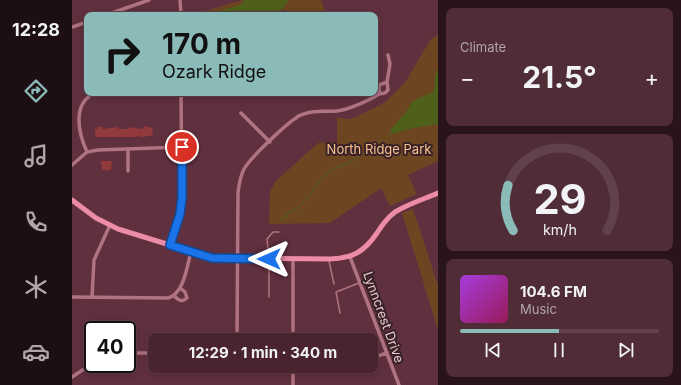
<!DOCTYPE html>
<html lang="en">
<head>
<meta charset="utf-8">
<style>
  body { margin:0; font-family:Inter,sans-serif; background:#502c37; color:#f1f3f6; height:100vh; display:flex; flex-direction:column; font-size:15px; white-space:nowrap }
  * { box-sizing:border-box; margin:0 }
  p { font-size:13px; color:#b1a4aa }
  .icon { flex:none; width:22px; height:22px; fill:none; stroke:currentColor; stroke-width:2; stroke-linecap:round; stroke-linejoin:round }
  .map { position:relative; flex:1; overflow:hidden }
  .side { display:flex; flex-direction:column; gap:8px; padding:8px; background:#28141a; width:243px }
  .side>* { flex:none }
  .hud { position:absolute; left:12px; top:12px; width:294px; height:84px; border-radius:8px; box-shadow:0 2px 10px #0003,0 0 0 1px #61414b; background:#8bbbb9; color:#111; overflow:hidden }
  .speed { position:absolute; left:12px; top:321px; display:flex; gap:8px; font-size:20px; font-weight:700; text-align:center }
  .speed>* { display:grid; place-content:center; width:52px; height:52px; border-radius:50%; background:#49242f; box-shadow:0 2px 10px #0003,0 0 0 1px #61414b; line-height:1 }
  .speed .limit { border:2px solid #111; border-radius:6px; background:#fff; color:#111 }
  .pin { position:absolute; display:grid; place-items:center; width:34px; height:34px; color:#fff; margin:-17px; border:2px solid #fff; border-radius:50%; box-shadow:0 1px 4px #0007 }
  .me { position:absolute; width:44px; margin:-22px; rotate:270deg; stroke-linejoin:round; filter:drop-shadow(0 0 3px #0008) }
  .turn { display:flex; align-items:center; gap:14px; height:84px; padding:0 12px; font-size:18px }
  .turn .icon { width:52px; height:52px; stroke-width:2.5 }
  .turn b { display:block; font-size:28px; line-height:34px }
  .big { font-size:30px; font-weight:700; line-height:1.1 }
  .side .card { flex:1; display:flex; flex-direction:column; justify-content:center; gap:6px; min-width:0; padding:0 14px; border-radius:8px; background:#502c37 }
  .side .dial { align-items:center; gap:0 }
  .dial svg { height:104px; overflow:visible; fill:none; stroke:#61414b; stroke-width:7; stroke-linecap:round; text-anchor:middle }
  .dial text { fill:#f1f3f6; stroke:none }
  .song { display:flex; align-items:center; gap:12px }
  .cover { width:48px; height:48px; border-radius:6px; background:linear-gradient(135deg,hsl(280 70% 55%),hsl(330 70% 35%)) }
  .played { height:4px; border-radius:2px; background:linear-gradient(90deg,#8bbbb9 50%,#61414b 50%) }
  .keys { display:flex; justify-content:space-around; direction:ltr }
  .heat { display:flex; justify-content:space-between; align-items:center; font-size:22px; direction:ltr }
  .trip { position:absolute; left:76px; top:333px; width:230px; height:40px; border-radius:8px; background:#49242f; box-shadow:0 2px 10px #0003,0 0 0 1px #61414b; font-weight:700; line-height:40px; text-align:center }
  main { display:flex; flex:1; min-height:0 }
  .menu { display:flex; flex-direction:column; width:72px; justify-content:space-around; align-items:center; background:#1d0e13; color:#b1a4aa }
  .menu .icon { width:28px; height:28px }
  .menu .selected { color:#8bbbb9 }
  .menu b { font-size:18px; color:#f1f3f6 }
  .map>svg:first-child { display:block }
</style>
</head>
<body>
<main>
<nav class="menu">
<b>12:28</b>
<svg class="icon selected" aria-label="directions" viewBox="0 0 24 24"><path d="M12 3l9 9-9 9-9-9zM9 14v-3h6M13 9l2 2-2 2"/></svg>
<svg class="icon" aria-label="music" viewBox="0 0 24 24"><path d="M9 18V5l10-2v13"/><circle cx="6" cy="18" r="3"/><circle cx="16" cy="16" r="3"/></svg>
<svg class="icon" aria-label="phone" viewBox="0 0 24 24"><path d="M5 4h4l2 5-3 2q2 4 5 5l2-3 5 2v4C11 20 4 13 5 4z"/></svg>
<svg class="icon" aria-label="climate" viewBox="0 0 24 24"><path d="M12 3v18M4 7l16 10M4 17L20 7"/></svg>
<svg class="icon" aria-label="car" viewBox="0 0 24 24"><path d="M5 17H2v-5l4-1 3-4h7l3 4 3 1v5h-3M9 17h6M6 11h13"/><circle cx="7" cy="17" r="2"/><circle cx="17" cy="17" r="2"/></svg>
</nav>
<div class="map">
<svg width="366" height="385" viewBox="0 0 366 385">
  <rect width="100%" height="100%" fill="#61303f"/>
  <!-- green -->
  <path fill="#6d4621" d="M169,0H249L254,15H222L213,10L198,15H118L168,1Z
    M366,35V161L336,175L345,194L318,206L309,188L258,223L197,224L198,192L204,181L246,143L265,142V118L279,119L312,103L332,84L359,39Z
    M341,209L366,286V330L330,213Z"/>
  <!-- water -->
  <path fill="#4f601a" d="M173,0H217L209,10L188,15H133L168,5Z
    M366,69V124L341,128L321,134L319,133V129L334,112L341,101L361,92C365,83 360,80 366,69Z"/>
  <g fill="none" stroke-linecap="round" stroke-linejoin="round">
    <!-- stream -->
    <path stroke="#4f601a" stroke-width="1" d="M314,137L320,133
      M207,220L214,217L217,212L226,208L239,194L250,178L259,170L279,162L311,139"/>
  </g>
  <!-- building -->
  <path fill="#923a3b" d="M72,126L80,128L81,135L71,137L65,136L64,137H23V129H26L25,127H31V129L46,127V129H57V127L69,129L72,128Z
    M29,161H40L39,170H30Z"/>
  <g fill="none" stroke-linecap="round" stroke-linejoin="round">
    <!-- lane -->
    <path stroke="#b07383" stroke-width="1.5" d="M257,261L262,284
      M197,297V259L195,239L201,232H207
      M268,313L264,292L287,283"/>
    <!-- street -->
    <path stroke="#b07383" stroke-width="3.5" d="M108,0L109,15
      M34,15L77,0
      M0,27L15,22
      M315,82L316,90L313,93L307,94V85Z
      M315,82L318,64L316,55
      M101,93H109
      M169,113L198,142
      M56,149V171
      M15,152C6,132 0,103 23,93
      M0,165L15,152L26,150L110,147
      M98,245L108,214L110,197L109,93
      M278,257L327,385
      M102,296C107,300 109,303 115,298L113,292L108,288
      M0,297L96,298C112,294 115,266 119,252
      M20,297L22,260L38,225
      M165,340L166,193C167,184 168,177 172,169C178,158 213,125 224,118C227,115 231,114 235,113C245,110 255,112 265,111C276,110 298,100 307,94
      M221,340V259
      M55,353H83
      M299,358L315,353
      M221,366V385
      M0,377L21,363"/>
    <!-- secondary -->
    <path stroke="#ed8ca7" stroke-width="5" d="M0,200L24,218L46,229L140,258L258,259C281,258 292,252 305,233C310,225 315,218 323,212C336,204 352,199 366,193"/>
  </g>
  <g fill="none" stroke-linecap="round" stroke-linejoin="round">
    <defs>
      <path id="route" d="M110,147V197L108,214L98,245L140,258L197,259"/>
    </defs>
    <!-- route casing -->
    <use href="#route" stroke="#114b97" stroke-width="10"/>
    <!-- route -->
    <use href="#route" stroke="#1a73e8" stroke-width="7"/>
  </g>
  <g text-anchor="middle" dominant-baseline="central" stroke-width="4" stroke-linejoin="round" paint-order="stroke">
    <!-- park labels -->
    <g font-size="13" fill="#f9c191" stroke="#382127">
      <text x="307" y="149">North Ridge Park</text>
    </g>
    <!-- street labels -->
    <g font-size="13" fill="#e9c9d1" stroke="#382127">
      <text transform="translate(312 317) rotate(70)">Lynncrest Drive</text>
    </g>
  </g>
</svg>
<div class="speed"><div class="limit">40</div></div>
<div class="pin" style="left:110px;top:147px;background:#d93025"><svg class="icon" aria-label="arrive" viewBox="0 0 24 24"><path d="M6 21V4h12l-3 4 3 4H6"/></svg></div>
<svg class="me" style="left:197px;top:259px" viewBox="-20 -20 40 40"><path d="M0-17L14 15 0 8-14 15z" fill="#1a73e8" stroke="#fff" stroke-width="4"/></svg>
<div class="trip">12:29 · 1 min · 340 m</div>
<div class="hud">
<div class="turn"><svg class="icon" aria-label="right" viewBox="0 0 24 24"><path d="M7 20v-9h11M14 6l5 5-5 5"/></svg><div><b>170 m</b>Ozark Ridge</div></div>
</div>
</div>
<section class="side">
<div class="card"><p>Climate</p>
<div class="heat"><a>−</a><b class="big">21.5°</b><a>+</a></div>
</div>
<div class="card dial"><svg viewBox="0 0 100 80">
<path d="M14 69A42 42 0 1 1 86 69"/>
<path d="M14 69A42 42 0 0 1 10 34" stroke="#8bbbb9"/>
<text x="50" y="56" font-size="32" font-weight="700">29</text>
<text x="50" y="72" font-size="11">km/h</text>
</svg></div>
<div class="card">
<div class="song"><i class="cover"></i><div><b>104.6 FM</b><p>Music</p></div></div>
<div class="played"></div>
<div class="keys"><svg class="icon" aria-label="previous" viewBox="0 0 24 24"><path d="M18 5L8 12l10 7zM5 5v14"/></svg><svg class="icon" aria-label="pause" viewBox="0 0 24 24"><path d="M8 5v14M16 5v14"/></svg><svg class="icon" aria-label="next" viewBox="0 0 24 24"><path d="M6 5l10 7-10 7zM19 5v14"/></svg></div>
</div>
</section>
</main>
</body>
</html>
